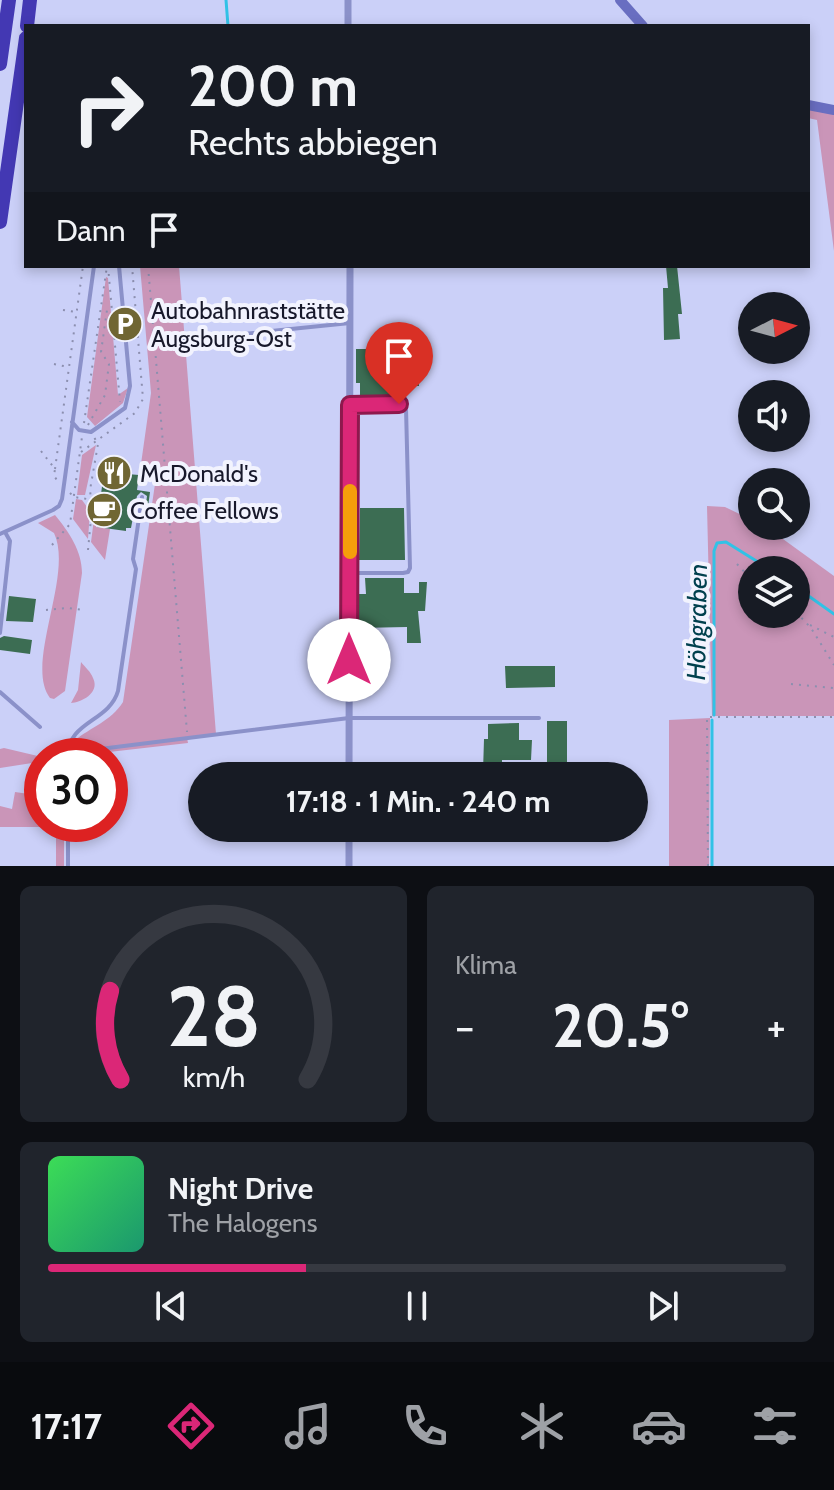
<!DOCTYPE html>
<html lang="de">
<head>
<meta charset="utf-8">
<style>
  body { margin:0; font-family:Cabin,sans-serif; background:#20242c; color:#f1f3f6; height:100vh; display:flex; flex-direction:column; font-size:30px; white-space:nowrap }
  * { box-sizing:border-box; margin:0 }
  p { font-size:26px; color:#9ea1a6 }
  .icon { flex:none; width:44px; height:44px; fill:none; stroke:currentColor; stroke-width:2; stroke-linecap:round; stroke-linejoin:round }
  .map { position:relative; height:866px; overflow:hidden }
  .sheet { display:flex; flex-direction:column; gap:20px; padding:20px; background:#0d0f14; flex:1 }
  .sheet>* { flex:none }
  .top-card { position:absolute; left:24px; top:24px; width:786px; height:244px; border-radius:0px; box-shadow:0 4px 12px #0003; background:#171b24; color:#f1f3f6; overflow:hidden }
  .needle { width:52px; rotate:84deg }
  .controls { position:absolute; left:738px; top:292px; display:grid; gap:16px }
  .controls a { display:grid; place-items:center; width:72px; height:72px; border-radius:50%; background:#171b24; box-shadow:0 4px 12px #0003; font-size:40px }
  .speed { position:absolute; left:24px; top:738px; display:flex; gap:16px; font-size:40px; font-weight:700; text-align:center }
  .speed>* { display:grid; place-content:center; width:104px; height:104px; border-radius:50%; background:#171b24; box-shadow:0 4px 12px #0003; line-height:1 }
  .speed .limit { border:12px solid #d22; background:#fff; color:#111 }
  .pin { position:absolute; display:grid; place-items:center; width:68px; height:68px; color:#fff; margin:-82px -34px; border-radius:50% 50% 50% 0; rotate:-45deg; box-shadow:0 0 8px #0007 }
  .pin .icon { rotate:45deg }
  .me { position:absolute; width:88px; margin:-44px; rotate:0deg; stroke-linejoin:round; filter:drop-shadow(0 0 6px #0008) }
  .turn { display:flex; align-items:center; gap:28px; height:168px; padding:0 32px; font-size:36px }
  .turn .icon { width:104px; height:104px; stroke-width:2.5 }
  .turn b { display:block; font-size:56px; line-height:68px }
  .then { display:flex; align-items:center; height:76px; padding:0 32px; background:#0003; gap:16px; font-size:30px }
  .big { font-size:60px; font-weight:800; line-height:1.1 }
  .sheet .tile { flex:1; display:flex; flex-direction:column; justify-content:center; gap:12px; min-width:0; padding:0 28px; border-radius:12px; background:#20242c }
  .sheet .dial { align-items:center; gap:0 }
  .dial svg { height:208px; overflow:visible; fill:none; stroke:#363941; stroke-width:7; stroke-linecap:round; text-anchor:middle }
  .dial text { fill:#f1f3f6; stroke:none }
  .song { display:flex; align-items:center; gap:24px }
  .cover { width:96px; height:96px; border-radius:12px; background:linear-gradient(135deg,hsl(130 70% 55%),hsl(160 70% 35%)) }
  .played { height:8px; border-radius:4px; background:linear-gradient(90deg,#db2777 35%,#363941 35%) }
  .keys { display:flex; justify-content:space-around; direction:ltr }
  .heat { display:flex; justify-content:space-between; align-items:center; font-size:44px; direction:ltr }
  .sheet .tiles { flex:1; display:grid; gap:20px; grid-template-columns:1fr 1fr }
  .tile:last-child { grid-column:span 2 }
  .trip { position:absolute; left:188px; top:762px; width:460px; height:80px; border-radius:40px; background:#171b24; box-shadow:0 4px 12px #0003; font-weight:800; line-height:80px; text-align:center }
  .dock { display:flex; height:128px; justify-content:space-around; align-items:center; background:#090b0e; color:#9ea1a6 }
  .dock .icon { width:56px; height:56px }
  .dock .on { color:#db2777 }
  .dock b { font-size:36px; color:#f1f3f6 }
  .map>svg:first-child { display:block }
</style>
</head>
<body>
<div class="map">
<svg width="834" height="866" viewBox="0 0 834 866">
  <rect width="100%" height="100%" fill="#cbd0f8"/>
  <!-- green -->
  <path fill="#ca95b8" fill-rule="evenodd" d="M808,109L834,114V251L817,120L808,118Z
    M140,266H179L216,734L187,738L188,743L74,756V741C91,727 111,721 123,702L155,484L141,464L151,393Z
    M106,277L108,278L118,395L128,388L123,403L95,426L87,417Z
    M96,445L85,495H77L82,455Z
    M76,499L82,500L90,511L88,539L73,519Z
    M96,504H99L96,527L110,529L105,560L91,542Z
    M707,506L725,507L752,520V526H765L834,576V716H712ZM752,570H796V614H752Z
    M55,515C69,532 82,551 82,573L65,691L54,699L50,698C24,664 74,575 54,533L38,523Z
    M81,662C85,667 91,672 93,678C100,692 83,702 71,703L78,690Z
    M710,718L709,866H669V720Z
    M4,748L42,757L41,768L32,763L0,768V749Z
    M15,792L29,794L38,813L42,814V824H64V866H56V827H0V806L12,809Z"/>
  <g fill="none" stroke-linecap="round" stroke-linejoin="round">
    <!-- stream -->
    <path stroke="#31c2e6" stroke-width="3" d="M226,0L228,26
      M796,587L834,614
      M714,715V551L717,543L726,542L771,570
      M712,866V720"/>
  </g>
  <!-- building -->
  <path fill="#3c6d53" d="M666,266H677L682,314H678L680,339L664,340L663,288H668Z
    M409,337H425V352H418L419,386H403V400H360V383H356V349H409Z
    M105,462L128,465L127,474L139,475L137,490L150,492L148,507H152L150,518H144L147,496L141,492L137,496L131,528H126V531L97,527Z
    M360,508H404L405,560H359Z
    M365,578H404V593H419V582H427L425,611H418L421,643H407V627L358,628L357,594H366Z
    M9,596L36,599L33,622L6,621Z
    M4,636L32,640L30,654L0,650V638Z
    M505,666H555V687L506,688Z
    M547,721H567V765H547Z
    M519,723V740H532L531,760H502V772H483L484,739H488V724Z"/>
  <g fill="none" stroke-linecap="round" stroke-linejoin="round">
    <!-- path -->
    <path stroke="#8c8faf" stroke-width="2" stroke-dasharray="2 6" stroke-linecap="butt" d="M108,266L120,402
      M148,266L154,337
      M63,310L76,312
      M155,348L187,732
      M54,364L68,367
      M84,423L107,266
      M88,425L105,395L109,364L101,352L107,310
      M41,451L55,469L54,476L57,480
      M81,452L135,413L143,399L132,266
      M55,469L83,266
      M70,493L74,497L100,501
      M52,545L70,524L82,437
      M88,550L92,508L90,490L98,444L94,437
      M737,564L752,580
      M747,571L761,570
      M46,610L68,608L83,610
      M796,612L811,628L834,665
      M810,625L834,637
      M791,684L834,688
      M708,866L707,717H834"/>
    <!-- lane -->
    <path stroke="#8b91c9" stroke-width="4" d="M155,343L350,323
      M72,422L79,430L91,432L125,408L130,386L119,266
      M0,534L53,510L59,506L62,499L94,266
      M349,573H403L408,572L410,568L406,408L399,404L350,405
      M0,633L10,541L5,532
      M0,692L40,727
      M68,749L84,751L349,718H539
      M68,756C68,721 109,722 118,691L136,569L133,559L142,497
      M68,866V824"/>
    <!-- street -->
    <path stroke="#8b91c9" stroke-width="7" d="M348,0V26
      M349,776L350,266
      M349,828V866"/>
    <!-- secondary -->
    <path stroke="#696ec1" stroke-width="10" d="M620,0L643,26
      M808,105L834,110"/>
    <!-- highway -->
    <path stroke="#4338b3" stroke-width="14" d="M27,26L30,0
      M0,64L9,0
      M0,222L26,38"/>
  </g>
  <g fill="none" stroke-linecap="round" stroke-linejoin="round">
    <defs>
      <path id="route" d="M349,660L350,405L399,404"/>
    </defs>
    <!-- route casing -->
    <use href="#route" stroke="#8e194d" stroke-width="20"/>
    <!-- route -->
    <use href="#route" stroke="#db2777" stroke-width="14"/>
    <!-- slow -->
    <path stroke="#f59e0b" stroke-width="14" d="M350,552V491"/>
  </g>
  <!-- icons -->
  <defs>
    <symbol id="parking-disc" viewBox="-11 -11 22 22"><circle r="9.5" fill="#706633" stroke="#f2f3fe"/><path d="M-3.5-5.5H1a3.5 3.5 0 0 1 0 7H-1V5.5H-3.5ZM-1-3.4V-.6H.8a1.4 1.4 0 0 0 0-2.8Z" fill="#fff"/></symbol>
    <symbol id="restaurant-disc" viewBox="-11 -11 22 22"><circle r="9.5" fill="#706633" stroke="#f2f3fe"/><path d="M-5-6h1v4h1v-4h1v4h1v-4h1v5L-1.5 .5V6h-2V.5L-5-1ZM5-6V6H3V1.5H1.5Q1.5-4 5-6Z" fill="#fff"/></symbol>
    <symbol id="cafe-disc" viewBox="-11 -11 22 22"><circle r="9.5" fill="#706633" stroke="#f2f3fe"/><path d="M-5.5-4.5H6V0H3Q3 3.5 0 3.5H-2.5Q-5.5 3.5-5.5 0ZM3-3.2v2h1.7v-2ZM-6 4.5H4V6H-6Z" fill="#fff"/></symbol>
  </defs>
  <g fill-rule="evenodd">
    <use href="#parking-disc" x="105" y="304" width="40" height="40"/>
    <use href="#restaurant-disc" x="94" y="453" width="40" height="40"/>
    <use href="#cafe-disc" x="84" y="490" width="40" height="40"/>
  </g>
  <g text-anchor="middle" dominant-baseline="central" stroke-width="8" stroke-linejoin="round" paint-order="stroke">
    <!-- poi labels -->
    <g font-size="24" fill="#18192b" stroke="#f2f3fe" text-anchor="start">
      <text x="151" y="310">Autobahnraststätte<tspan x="151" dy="28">Augsburg-Ost</tspan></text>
      <text x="140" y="473">McDonald's</text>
      <text x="130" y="510">Coffee Fellows</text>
    </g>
    <!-- water labels -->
    <g font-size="26" font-style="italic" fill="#00404e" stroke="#f2f3fe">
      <text transform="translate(697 622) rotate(-89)">Höhgraben</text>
    </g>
  </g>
</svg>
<div class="controls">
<a><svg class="needle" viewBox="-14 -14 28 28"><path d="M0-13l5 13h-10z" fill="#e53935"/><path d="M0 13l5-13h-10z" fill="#9ea1a6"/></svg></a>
<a><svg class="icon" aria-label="sound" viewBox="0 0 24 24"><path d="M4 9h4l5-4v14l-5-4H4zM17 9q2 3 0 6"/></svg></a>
<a><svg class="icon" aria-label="search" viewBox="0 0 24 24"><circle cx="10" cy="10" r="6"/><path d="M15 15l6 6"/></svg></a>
<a><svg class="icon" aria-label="layers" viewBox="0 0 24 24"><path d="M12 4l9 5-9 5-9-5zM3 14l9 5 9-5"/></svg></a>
</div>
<div class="speed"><div class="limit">30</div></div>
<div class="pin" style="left:399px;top:404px;background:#d93025"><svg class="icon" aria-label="arrive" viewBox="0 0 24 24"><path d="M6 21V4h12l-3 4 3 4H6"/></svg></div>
<svg class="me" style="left:349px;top:660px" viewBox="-20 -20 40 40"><circle r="19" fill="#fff"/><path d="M0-13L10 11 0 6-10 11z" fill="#db2777"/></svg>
<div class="trip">17:18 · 1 Min. · 240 m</div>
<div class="top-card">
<div class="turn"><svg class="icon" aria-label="right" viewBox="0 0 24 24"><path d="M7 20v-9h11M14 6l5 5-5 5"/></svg><div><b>200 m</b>Rechts abbiegen</div></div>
<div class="then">Dann<svg class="icon" aria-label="arrive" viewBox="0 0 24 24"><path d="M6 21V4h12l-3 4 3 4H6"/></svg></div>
</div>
</div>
<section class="sheet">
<div class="tiles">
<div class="tile dial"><svg viewBox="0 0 100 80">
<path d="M14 69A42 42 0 1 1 86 69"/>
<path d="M14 69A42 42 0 0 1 10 35" stroke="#db2777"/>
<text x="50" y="56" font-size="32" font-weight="700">28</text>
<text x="50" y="72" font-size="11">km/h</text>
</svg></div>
<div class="tile"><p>Klima</p>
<div class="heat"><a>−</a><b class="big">20.5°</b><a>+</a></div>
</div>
<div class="tile">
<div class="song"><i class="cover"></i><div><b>Night Drive</b><p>The Halogens</p></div></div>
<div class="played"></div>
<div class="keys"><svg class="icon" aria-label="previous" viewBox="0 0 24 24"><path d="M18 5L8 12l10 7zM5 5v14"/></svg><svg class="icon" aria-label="pause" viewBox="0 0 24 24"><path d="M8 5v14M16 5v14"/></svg><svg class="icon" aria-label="next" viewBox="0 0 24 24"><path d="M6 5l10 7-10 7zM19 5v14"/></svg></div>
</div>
</div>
</section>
<nav class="dock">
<b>17:17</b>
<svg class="icon on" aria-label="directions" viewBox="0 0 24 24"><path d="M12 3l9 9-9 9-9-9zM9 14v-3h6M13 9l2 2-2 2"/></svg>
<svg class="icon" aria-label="music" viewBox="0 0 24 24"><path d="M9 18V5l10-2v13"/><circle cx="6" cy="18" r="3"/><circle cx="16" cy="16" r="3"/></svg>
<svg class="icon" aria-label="phone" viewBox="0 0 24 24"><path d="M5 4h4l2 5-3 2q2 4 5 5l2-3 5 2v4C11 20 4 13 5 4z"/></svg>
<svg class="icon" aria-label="climate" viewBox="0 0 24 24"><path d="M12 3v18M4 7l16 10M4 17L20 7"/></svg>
<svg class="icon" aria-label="car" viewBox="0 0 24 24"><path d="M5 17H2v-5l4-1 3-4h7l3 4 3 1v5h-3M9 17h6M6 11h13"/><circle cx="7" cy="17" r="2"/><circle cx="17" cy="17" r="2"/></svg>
<svg class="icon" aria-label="filters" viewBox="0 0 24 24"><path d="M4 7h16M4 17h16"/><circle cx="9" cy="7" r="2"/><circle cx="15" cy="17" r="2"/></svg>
</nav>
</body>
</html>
